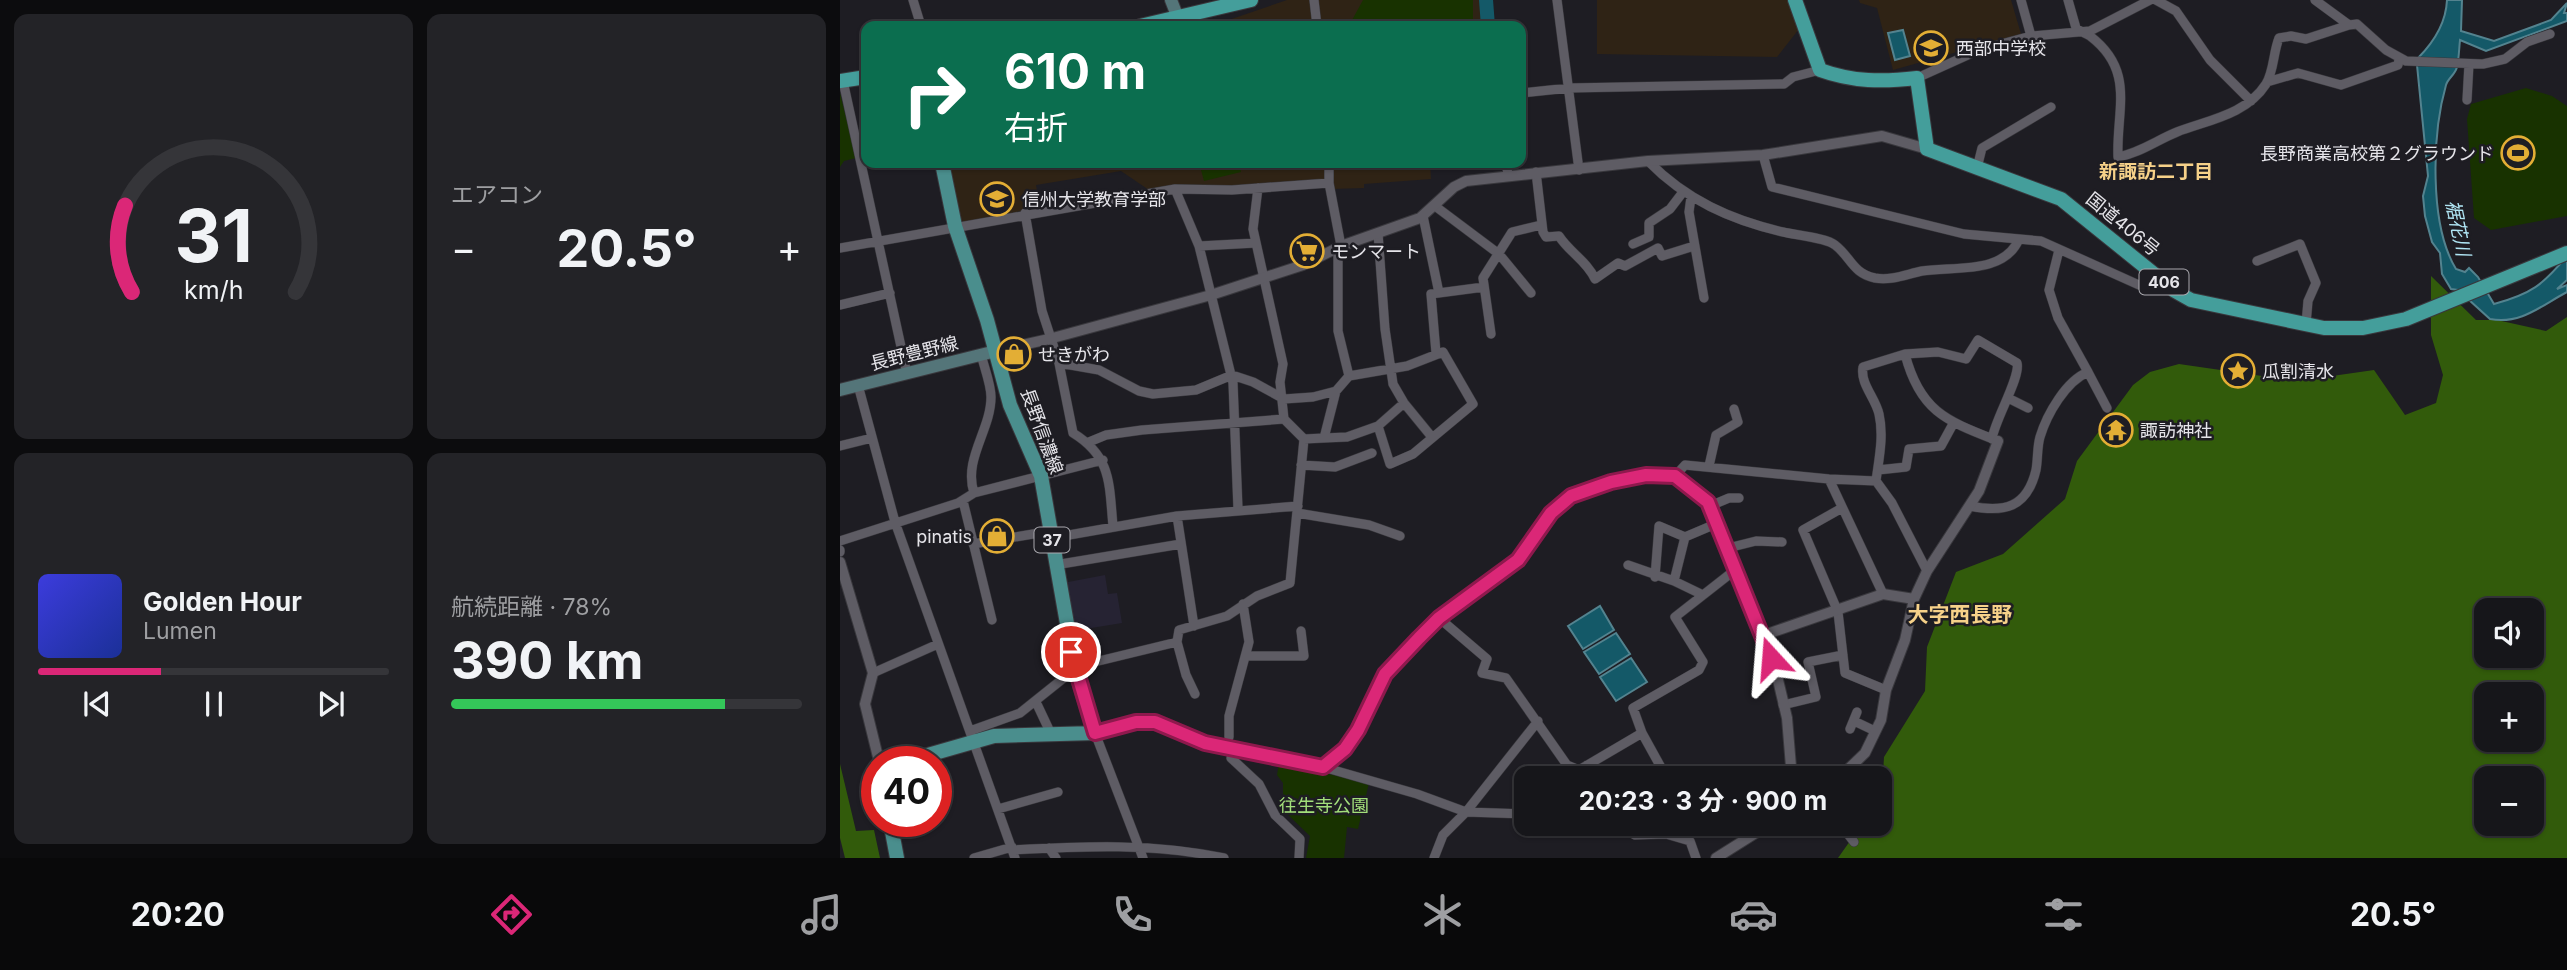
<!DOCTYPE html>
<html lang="ja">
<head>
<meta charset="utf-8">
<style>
  body { margin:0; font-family:Inter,"Noto Sans JP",sans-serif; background:#232327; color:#f1f3f6; height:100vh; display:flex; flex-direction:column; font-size:26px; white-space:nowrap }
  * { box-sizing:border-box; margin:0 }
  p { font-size:23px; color:#9e9fa2 }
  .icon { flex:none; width:38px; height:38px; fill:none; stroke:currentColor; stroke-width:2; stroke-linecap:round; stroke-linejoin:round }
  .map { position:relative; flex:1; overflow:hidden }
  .panel { display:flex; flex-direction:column; gap:14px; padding:14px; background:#0c0c0e; width:840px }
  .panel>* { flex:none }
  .banner { position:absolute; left:21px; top:21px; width:665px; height:147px; border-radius:14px; box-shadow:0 2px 5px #0004,0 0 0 2px #353539; background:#0b6e4f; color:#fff; overflow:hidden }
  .controls { position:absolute; left:1634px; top:598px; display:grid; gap:14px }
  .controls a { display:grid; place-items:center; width:70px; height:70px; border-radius:14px; background:#16161a; box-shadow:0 2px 5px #0004,0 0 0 2px #353539; font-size:35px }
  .speed { position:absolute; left:21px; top:746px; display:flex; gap:14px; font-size:35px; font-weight:700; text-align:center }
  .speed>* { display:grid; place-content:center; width:91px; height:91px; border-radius:50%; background:#16161a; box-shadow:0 2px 5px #0004,0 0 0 2px #353539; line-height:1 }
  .speed .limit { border:10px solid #d22; background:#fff; color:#111 }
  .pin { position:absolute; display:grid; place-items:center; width:60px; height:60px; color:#fff; margin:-30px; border:4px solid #fff; border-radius:50%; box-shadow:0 2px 7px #0007 }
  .me { position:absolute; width:77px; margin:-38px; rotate:341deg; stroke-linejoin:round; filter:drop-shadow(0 0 5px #0008) }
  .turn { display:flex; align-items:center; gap:24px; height:147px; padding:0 28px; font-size:32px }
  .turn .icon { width:91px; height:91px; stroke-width:2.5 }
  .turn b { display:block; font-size:49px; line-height:60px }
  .big { font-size:52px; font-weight:700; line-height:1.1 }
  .panel .widget { flex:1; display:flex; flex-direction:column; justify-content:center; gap:10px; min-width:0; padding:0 24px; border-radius:14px; background:#232327 }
  .panel .dial { align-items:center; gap:0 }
  .dial svg { height:182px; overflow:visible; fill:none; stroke:#353539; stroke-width:7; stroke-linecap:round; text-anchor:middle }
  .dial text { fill:#f1f3f6; stroke:none }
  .song { display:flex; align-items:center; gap:21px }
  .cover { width:84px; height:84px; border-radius:10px; background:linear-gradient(135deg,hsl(240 70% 55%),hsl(230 70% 35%)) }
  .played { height:7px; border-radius:4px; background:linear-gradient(90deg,#db2777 35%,#353539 35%) }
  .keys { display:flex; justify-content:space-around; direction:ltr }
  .heat { display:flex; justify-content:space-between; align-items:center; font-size:38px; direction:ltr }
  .charge { height:10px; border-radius:5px; background:linear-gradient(90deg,#34c759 78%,#353539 0) }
  .panel .tiles { flex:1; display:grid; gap:14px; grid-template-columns:repeat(2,1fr) }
  .trip { position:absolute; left:674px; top:766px; width:378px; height:70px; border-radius:14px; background:#16161a; box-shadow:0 2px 5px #0004,0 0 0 2px #353539; font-weight:700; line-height:70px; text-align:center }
  .menu { display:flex; height:112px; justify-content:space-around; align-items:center; background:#09090a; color:#9e9fa2 }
  .menu .icon { width:49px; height:49px }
  .menu .active { color:#db2777 }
  .menu b { font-size:32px; color:#f1f3f6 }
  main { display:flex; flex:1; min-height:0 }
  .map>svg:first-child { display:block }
</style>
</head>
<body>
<main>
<section class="panel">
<div class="tiles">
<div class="widget dial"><svg viewBox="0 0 100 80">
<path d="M14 69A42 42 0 1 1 86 69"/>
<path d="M14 69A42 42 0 0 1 11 31" stroke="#db2777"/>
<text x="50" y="56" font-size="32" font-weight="700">31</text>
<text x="50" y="72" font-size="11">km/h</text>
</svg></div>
<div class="widget"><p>エアコン</p>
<div class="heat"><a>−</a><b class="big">20.5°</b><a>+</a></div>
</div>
<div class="widget">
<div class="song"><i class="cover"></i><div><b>Golden Hour</b><p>Lumen</p></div></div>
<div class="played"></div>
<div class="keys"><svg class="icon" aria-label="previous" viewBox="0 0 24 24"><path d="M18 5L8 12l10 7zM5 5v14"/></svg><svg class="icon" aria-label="pause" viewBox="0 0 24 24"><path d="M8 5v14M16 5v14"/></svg><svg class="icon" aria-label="next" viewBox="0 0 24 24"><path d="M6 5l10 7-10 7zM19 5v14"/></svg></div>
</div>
<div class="widget"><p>航続距離 · 78%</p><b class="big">390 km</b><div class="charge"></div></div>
</div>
</section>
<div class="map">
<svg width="1727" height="858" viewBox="0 0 1727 858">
  <rect width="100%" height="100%" fill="#1e1d23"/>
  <!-- commercial -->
  <path fill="#262333" d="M265,575L268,594L277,593L282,623L233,631L223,583Z"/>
  <!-- education -->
  <path fill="#2f2315" d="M447,0H643L644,26H371Z
    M757,0H948L959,29L937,57L757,54Z
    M1019,0H1171L1181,34L1053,70L1037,8L1020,3Z
    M108,163H590L591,179L524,184V188L491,189V182L309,190L281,171L196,185L200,207L120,224Z"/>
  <!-- green -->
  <path fill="#183200" d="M523,0H633V26H512L511,22Z
    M1686,88L1712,96L1727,106V216L1651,230L1634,218L1627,119L1631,104Z
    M0,93L16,158L4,161L0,167Z
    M386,163H399L401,172L364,181L361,170Z
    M439,763L529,783L518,829L507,827L504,858H466L470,836L443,810V783L437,775Z"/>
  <!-- forest -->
  <path fill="#325b0b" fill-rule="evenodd" d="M1591,276L1636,320H1657L1706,331L1727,317V858H998L1022,824H1040L1044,757L1085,691L1087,647L1116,572L1163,554L1225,499L1237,461L1293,385L1310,372L1339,364L1457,381L1534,370L1565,415L1596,403L1603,375L1591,335ZM1647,611H1692V656H1647ZM1647,695H1692V740H1647ZM1647,779H1692V824H1647Z
    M0,764L16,831L34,830L40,858H5L0,838Z"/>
  <!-- water -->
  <path fill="#145968" stroke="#53838f" stroke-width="2" d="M1607,0H1622L1621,31L1654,41L1711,20L1727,3L1724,13H1727V21L1646,51L1620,40C1619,49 1619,58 1617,67C1615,75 1608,78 1606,85C1592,134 1589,225 1616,269L1625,272L1629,268L1638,277L1654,304C1691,294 1703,285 1727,256V280L1717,289L1727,285V292C1702,305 1681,325 1650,319L1618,290L1611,289L1602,274L1600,253L1592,242L1585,216L1583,196L1588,176L1577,65L1578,58C1593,43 1606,23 1607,0Z
    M1063,30L1070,56L1055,60L1048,33Z
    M760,606L774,630L743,649L728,626Z
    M776,633L790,654L759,674L744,652Z
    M791,658L807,682L776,701L760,677Z"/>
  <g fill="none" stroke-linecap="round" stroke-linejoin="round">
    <!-- river -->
    <path stroke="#145968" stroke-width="14" d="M646,0L648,26"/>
    <defs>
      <path id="minor" d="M73,0L81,26
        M474,0L477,26
        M717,0L739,170
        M1181,0L1191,36
        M1228,0L1236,28C1240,32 1246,33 1250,36C1296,71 1276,110 1278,157C1300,153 1317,140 1337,132C1368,120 1406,115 1426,84C1434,71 1433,53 1439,38L1451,36L1466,39L1509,25
        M1316,0L1336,11L1370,60L1411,101
        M1475,0L1509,25L1517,24L1546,50L1566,61L1643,64L1665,59L1687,42L1710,34
        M1077,78L1139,50L1191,36L1250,31L1310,0
        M3,81L67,374
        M1427,82L1458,73L1501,85L1558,65L1559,59
        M681,93L729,88L944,84L953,77L980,70
        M1627,100L1629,64
        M923,155L932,187L1124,234L1201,241L1299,285L1335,291
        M808,161C846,200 891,220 943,232C955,235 987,238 995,245C1011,257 1012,273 1035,278C1051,281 1067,274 1082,271C1113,266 1164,275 1179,239
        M666,163L668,174
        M1137,168L1142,148L1211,107
        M696,172L703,232L706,237L719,236C729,252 747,261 755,279L778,263L785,266L818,248L822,256L854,246
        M489,183L501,246
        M335,189L359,246L393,383L398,509
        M851,197L849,212L864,298
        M595,206L659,254L691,293
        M185,213L202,311L219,363L233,433C272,457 269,484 273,526
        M583,216L599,293
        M538,233L545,329L553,384L564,403L591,436
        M793,244L809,237V223L830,209L843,192
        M359,246L416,243
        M0,248L335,189L392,190L489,183V163
        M1417,261L1460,244L1476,283L1468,301L1466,324
        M0,305L50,293
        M651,334L643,278L672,232L701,225
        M596,353L591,294L644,287
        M1065,354L1098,352L1126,359L1138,340L1177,363C1181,377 1155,419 1152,439
        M219,363L259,370L299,391L313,394L356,390L392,375L413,382L444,399L473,397L496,391L509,376L498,331V247
        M1248,372L1267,408
        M509,376L567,366L603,352L633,404L573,454L550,464L538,426L564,403
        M18,385L55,522L175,858
        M1168,398L1188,408
        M484,438L507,437L538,426
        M464,439L484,438L496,391
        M249,442L266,435L302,430L444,419
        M0,446L32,438
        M461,465L495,467L532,453
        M869,466L876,435L898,422L894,409
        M1038,470L1066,467L1069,449L1101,446L1113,424
        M835,476L845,465L989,479L1036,481
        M989,479L1043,594
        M134,493C123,459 151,430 151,397C151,384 144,367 141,354
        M123,501L152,620
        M870,506L889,498H899
        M1130,506C1164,513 1187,508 1196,470C1198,459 1197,447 1200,437C1207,414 1226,381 1248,372L1218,318L1209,290L1219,250
        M1002,508L963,530L998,612L1005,673L1046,690
        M457,513L529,525L560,536
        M337,516L354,626
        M212,538L337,516L458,506
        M0,541L118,503L134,493L263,460
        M133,544L211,531
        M888,548L916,541L942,542
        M0,550V552
        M215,565L341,544
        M788,565L834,581
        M1087,571L1052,503L1036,481C1039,458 1044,436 1039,414C1035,397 1020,384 1023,367L1065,354C1080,412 1107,421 1158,441
        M815,577L819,526L845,537
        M863,595L834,581L845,537L878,523
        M599,618L647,659L642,673L666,678L727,765L739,770L802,733L793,708L859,670L863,662L835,617L895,570
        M337,642L346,675L355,694
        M408,656H464L461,631
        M234,667L337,642L339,630L387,616L417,596L450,583L464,439L444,419L440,382L443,364L413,229L418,188
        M33,673L98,644
        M196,702L212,736
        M943,705L976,697L968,662L1003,655
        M1014,721L1035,731
        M1010,729L1017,712
        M130,731L180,713L235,669
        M255,733L303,858
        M802,733L823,771L809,779
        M389,737V716L409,642L403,604
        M391,758L419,784L435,815L460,839L459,858
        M747,765L754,779
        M483,767L577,794L626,812L686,814
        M158,809L218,792
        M776,824L795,835L826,834L850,841L856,858
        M1000,824L1014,842
        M209,848L216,858
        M173,850C245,846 314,843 384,858
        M134,858L172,847
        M594,858L603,835L626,812L698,721"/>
      <path id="tertiary" d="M156,351L209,339L371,295L463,265L501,246L580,218L614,187L626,181L808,161L923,155L1042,136L1087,149
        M0,562L33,673L25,704L39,761
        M924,635L1043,594L1074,599
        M255,733L296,722H315L365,743L483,767L505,749L518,730L545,674L599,618L679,560L711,513L731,496L771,482L819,475L835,476L868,502L878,523L924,635L938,680L947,718L952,779
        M998,779L1025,753L1041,720L1046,690L1065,640L1074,599L1087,571L1139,491L1158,441
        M876,858L930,824"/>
      <path id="secondary" d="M331,0L338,18
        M0,390L156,351"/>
      <path id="primary" d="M67,761L154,736L255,733L235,669L201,476L170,405L147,320L115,226L102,163
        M50,821L57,858"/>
      <path id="trunk" d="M955,0L980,70C1013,82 1043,82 1077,78L1087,149L1221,199L1335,291L1351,300L1484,328H1523L1566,319L1727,253
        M300,26L411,0
        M0,81L26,77"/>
    </defs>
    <!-- minor casing -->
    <use href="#minor" stroke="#39383d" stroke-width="10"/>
    <!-- tertiary casing -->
    <use href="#tertiary" stroke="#39383d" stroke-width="12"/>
    <!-- secondary casing -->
    <use href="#secondary" stroke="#39383d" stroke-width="14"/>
    <!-- primary casing -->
    <use href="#primary" stroke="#39383d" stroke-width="16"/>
    <!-- trunk casing -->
    <use href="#trunk" stroke="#39383d" stroke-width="16"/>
    <!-- minor -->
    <use href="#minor" stroke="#5e5c64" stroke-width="9"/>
    <!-- tertiary -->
    <use href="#tertiary" stroke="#5e5c64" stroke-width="10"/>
    <!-- secondary -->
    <use href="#secondary" stroke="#547579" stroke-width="12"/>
    <!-- primary -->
    <use href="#primary" stroke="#4a8e8d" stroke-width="14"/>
    <!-- trunk -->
    <use href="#trunk" stroke="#449e9b" stroke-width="14"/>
  </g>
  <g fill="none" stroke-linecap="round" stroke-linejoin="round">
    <defs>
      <path id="route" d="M231,652L255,733L296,722H315L365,743L483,767L505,749L518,730L545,674L579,638L599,618L678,560L711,513L731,496L771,482L806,475L835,476L868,502L931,658"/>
    </defs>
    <!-- route casing -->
    <use href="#route" stroke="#8e194d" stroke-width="18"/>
    <!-- route -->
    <use href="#route" stroke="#db2777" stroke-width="12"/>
  </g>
  <!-- icons -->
  <defs>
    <symbol id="school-ring" viewBox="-11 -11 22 22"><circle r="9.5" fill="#1e1d23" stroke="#e3ae35" stroke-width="1.5"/><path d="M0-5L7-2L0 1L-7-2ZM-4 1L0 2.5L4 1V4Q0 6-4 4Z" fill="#e3ae35"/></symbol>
    <symbol id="stadium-ring" viewBox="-11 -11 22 22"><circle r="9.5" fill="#1e1d23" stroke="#e3ae35" stroke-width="1.5"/><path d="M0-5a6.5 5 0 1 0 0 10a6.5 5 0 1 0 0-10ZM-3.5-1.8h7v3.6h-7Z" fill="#e3ae35"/></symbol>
    <symbol id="university-ring" viewBox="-11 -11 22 22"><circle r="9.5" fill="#1e1d23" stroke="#e3ae35" stroke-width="1.5"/><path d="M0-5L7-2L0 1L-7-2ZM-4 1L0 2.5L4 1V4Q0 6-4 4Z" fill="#e3ae35"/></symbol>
    <symbol id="supermarket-ring" viewBox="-11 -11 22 22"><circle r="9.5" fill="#1e1d23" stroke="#e3ae35" stroke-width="1.5"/><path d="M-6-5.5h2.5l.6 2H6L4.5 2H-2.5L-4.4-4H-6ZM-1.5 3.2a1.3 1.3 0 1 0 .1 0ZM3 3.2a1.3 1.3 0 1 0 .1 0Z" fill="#e3ae35"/></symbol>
    <symbol id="shop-ring" viewBox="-11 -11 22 22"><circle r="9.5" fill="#1e1d23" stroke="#e3ae35" stroke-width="1.5"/><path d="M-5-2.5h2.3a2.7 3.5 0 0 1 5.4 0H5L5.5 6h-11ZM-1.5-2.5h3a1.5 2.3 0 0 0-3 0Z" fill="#e3ae35"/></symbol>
    <symbol id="sight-ring" viewBox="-11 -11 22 22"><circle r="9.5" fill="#1e1d23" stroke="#e3ae35" stroke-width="1.5"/><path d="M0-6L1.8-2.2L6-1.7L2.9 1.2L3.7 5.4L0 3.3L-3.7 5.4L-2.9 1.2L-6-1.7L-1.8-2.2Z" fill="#e3ae35"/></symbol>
    <symbol id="temple-ring" viewBox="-11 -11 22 22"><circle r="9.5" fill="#1e1d23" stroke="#e3ae35" stroke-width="1.5"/><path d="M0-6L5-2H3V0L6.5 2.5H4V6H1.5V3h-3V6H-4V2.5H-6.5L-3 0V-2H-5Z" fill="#e3ae35"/></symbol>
  </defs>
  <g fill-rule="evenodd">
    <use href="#school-ring" x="1072" y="29" width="38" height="38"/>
    <use href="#stadium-ring" x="1659" y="134" width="38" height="38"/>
    <use href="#university-ring" x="138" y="180" width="38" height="38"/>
    <use href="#supermarket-ring" x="448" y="232" width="38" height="38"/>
    <use href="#shop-ring" x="155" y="335" width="38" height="38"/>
    <use href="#sight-ring" x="1379" y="352" width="38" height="38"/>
    <use href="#temple-ring" x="1257" y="411" width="38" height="38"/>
    <use href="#shop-ring" x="138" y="517" width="38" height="38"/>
  </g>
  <g text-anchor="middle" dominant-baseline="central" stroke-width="5" stroke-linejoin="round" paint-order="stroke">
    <!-- shield labels -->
    <g fill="#1e1d23" stroke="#a9a8ae" stroke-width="2">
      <rect x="1299.5" y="269.5" width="49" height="25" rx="5"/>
      <rect x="194.5" y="527.5" width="35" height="25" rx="5"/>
    </g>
    <g font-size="16" font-weight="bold" fill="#e5e4e9">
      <text x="1324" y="282">406</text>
      <text x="212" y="540">37</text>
    </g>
    <!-- poi labels -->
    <g font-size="18" fill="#e5e4e9" stroke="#1e1d23" text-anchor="start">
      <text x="1116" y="48">西部中学校</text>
      <text x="1654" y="153" text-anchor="end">長野商業高校第２グラウンド</text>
      <text x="182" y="199">信州大学教育学部</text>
      <text x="491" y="251">モンマート</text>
      <text x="198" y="354">せきがわ</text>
      <text x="1422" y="371">瓜割清水</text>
      <text x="1300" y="430">諏訪神社</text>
      <text x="132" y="536" text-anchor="end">pinatis</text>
    </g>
    <!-- street labels -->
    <g font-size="18" fill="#e5e4e9" stroke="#1e1d23">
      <text transform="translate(1283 224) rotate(39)">国道406号</text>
      <text transform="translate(74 353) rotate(-14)">長野豊野線</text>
      <text transform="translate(202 431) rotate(70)">長野信濃線</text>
    </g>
    <!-- park labels -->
    <g font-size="18" fill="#a3df7b" stroke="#1e1d23">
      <text x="484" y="805">往生寺公園</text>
    </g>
    <!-- neighbourhood labels -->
    <g font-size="19" font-weight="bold" fill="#f6d189" stroke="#1e1d23">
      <text x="1316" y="171">新諏訪二丁目</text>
    </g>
    <!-- water labels -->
    <g font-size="19" font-style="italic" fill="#b0e5f4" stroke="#1e1d23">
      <text transform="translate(1618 228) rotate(78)">裾花川</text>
    </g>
    <!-- quarter labels -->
    <g font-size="21" font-weight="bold" fill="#f6d189" stroke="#1e1d23">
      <text x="1120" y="614">大字西長野</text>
    </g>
  </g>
</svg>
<div class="controls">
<a><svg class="icon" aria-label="sound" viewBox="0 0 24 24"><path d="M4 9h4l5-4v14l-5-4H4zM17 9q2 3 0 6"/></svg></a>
<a>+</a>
<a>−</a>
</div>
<div class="speed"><div class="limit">40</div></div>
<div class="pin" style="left:231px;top:652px;background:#d93025"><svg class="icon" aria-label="arrive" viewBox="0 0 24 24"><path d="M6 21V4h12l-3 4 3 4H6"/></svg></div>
<svg class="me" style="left:931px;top:658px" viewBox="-20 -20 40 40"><path d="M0-17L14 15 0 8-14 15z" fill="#db2777" stroke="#fff" stroke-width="4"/></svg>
<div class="trip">20:23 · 3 分 · 900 m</div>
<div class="banner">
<div class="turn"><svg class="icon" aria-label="right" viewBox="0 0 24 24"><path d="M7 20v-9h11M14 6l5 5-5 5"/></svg><div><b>610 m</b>右折</div></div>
</div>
</div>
</main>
<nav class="menu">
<b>20:20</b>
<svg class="icon active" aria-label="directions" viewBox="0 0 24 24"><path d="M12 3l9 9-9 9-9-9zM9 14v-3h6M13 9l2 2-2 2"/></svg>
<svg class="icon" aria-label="music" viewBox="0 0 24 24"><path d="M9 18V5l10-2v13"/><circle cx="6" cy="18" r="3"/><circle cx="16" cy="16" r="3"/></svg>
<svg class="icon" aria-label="phone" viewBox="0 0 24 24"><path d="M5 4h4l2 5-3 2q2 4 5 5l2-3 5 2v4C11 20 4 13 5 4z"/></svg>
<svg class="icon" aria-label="climate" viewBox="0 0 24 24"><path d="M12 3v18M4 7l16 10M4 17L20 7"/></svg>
<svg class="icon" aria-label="car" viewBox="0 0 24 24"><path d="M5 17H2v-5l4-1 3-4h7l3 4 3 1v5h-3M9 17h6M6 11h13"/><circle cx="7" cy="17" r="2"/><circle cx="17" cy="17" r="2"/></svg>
<svg class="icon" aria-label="filters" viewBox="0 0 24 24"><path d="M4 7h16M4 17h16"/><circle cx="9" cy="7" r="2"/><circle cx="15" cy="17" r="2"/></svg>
<b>20.5°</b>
</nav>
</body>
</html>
